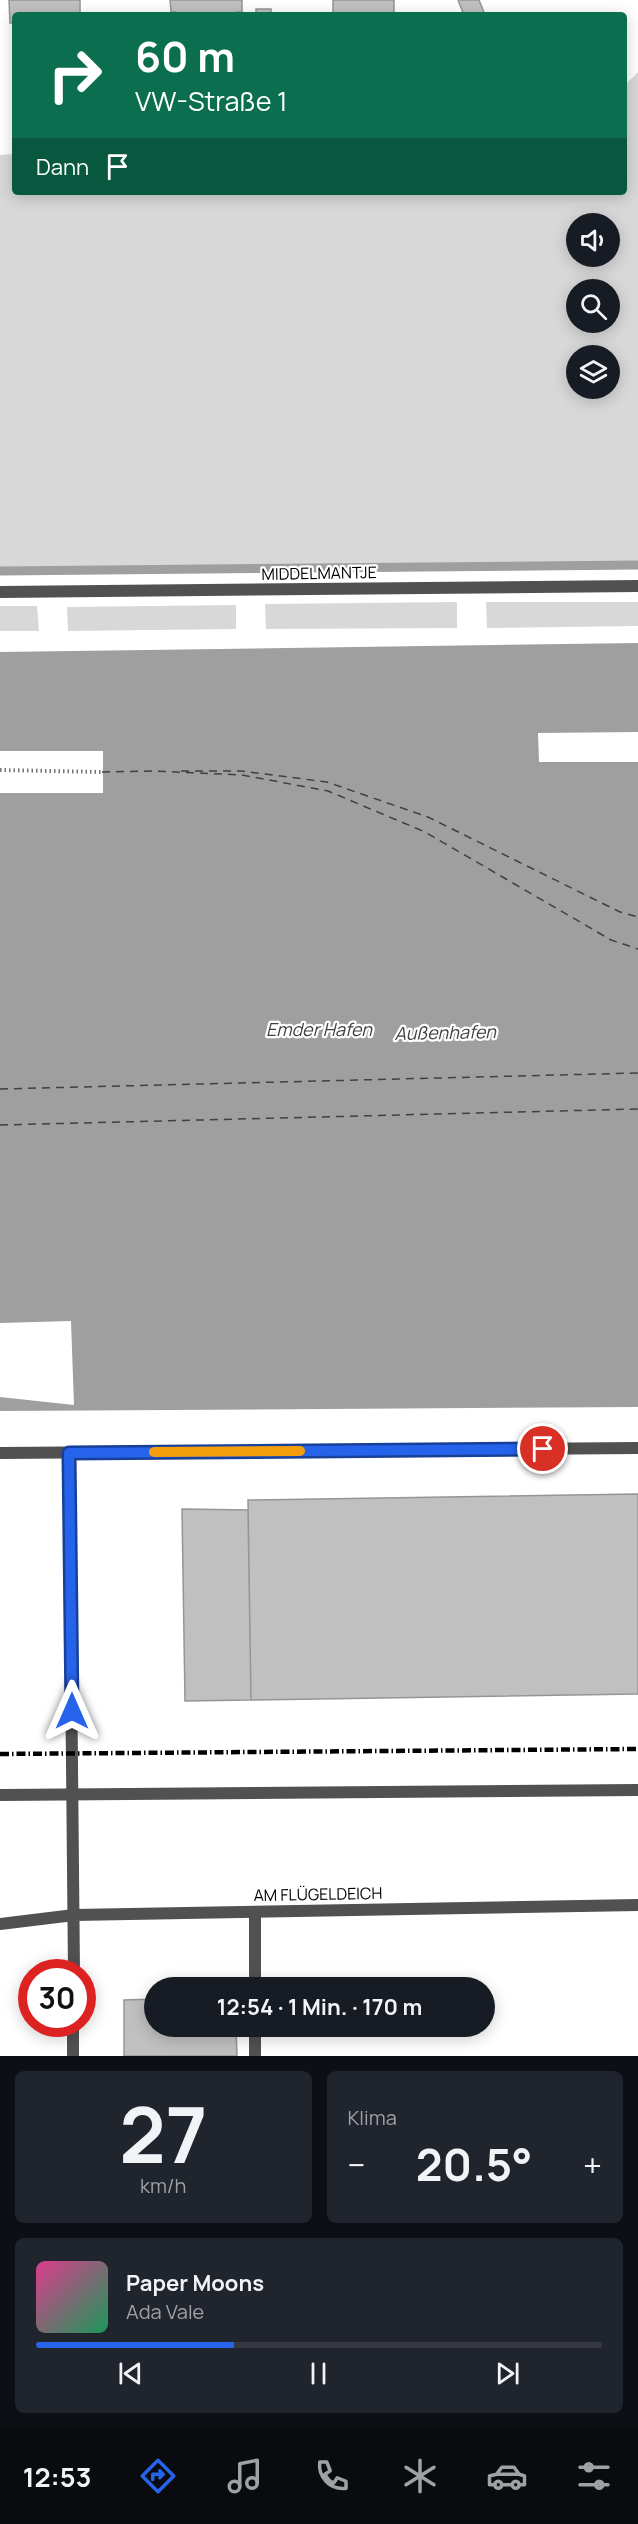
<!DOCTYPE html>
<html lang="de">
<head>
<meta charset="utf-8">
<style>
  body { margin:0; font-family:Manrope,sans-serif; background:#20242c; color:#f1f3f6; height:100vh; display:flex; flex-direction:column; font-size:22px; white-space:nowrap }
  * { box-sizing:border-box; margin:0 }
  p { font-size:20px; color:#9ea1a6 }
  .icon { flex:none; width:33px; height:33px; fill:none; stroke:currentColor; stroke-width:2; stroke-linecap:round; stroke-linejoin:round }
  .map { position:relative; height:2056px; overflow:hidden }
  .drawer { display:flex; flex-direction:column; gap:15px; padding:15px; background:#0d0f14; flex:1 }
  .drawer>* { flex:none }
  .top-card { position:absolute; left:12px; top:12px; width:615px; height:183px; border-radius:6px; box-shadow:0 3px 15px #0003; background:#0b6e4f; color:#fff; overflow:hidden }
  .buttons { position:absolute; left:566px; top:213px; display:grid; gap:12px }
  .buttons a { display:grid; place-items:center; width:54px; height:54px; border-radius:50%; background:#171b24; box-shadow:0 3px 15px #0003; font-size:30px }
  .speed { position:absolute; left:18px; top:1959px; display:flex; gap:12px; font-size:30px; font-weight:700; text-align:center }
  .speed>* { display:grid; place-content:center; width:78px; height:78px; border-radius:50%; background:#171b24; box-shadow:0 3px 15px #0003; line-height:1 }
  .speed .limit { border:9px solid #d22; background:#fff; color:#111 }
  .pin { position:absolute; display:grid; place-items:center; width:51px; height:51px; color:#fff; margin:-26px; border:3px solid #fff; border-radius:50%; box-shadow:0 2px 6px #0007 }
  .me { position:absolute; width:66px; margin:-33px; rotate:0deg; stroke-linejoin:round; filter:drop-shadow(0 0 4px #0008) }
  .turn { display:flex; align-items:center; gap:21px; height:126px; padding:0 24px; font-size:27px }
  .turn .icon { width:78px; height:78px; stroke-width:2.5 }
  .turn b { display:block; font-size:42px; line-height:51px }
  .then { display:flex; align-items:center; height:57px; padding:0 24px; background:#0003; gap:12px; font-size:22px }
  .big { font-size:45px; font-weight:700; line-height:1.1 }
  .drawer .card { flex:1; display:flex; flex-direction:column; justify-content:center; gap:9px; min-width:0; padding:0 21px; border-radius:9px; background:#20242c }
  .drawer .dial { align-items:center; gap:0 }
  .dial b { font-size:78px; line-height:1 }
  .song { display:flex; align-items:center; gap:18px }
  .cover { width:72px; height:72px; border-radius:9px; background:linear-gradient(135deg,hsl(330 70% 55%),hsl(150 70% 35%)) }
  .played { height:6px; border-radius:3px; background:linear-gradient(90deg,#2563eb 35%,#363941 35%) }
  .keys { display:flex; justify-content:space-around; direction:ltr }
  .heat { display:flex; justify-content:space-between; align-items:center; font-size:33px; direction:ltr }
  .drawer .tiles { flex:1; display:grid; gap:15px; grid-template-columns:1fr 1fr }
  .card:last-child { grid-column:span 2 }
  .trip { position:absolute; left:144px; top:1977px; width:351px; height:60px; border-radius:30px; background:#171b24; box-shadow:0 3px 15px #0003; font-weight:700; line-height:60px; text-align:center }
  .tabs { display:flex; height:96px; justify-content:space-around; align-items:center; background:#090b0e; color:#9ea1a6 }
  .tabs .icon { width:42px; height:42px }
  .tabs .current { color:#2563eb }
  .tabs b { font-size:27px; color:#f1f3f6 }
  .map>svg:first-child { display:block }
</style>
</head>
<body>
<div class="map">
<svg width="638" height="2056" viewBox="0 0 638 2056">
  <rect width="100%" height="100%" fill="#fff"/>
  <!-- green -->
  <path fill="#d8d8d8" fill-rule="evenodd" d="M638,72V569L0,575V155L15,154V192H624V86ZM576,224H609V256H576ZM576,290H609V322H576ZM576,356H609V388H576Z
    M457,602V628L266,629L265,604Z
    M486,602H638V626L487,628Z
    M236,605V629L68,631L67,607Z
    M0,606H37L39,631H0Z"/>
  <!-- water -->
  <path fill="#9f9f9f" d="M638,643V1407L0,1411V652Z"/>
  <!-- pier -->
  <path fill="#fff" d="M638,732V762H539L538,733Z
    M0,751H103V793H0Z
    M71,1321L74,1405L0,1397V1323Z"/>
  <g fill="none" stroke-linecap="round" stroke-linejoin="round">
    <!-- stream -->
    <path stroke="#9f9f9f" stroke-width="9" d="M0,571L638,565"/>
    <!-- ferry -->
    <path stroke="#404040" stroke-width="1.5" stroke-dasharray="8 6" stroke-linecap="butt" d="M181,771H241L327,782L428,817L620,912L638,917
      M102,772L155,771L242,775L328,791L425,832L611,940L638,949
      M0,1089L638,1073
      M0,1125L638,1109"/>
  </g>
  <!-- building -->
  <path fill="#c0c0c0" stroke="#959595" stroke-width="1.5" d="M9,0H80V15H15V23H10Z
    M170,0H242V12H236V15H176V12H171Z
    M333,0H394V14H333Z
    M458,0H479L485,15H464Z
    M256,9H271V15H256Z
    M638,1494V1694L251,1700L248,1500Z
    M182,1509L248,1510L251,1700L185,1701Z
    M154,1999V2026H236L237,2056H124V2000Z"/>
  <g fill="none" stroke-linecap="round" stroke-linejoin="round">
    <!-- path -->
    <path stroke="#737373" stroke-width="4" stroke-dasharray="1.5 3" stroke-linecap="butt" d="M0,770L102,772"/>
    <!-- service -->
    <path stroke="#515151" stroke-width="12" d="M0,1453L638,1448
      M0,1795L638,1790
      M255,1912V1988
      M255,2026V2056"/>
    <!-- minor -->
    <path stroke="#515151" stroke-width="12" d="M0,592L638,586
      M69,1453L74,1972
      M0,1924L74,1915L638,1905
      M73,2056V2024"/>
    <!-- rail -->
    <path stroke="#000" stroke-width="4.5" stroke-dasharray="9 3 1.5 3" stroke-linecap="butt" d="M0,1754L638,1749"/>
  </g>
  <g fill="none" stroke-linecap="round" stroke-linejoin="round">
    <defs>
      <path id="route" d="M72,1711L69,1453L543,1449"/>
    </defs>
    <!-- route casing -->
    <use href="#route" stroke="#184099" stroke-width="15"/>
    <!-- route -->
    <use href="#route" stroke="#2563eb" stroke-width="10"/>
    <!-- slow -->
    <path stroke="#f59e0b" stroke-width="10" d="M154,1452L300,1451"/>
  </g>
  <g text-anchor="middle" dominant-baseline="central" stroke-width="4.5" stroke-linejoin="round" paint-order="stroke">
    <!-- street labels -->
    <g font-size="16" fill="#000" stroke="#fff">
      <text transform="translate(319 573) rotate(-1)">MIDDELMANTJE</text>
      <text transform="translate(318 1894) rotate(-1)">AM FLÜGELDEICH</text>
    </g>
    <!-- water labels -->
    <g font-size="18" font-style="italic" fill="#404040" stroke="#fff">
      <text x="319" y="1029">Emder Hafen</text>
      <text transform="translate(445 1032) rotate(-1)">Außenhafen</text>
    </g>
  </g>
</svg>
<div class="buttons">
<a><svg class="icon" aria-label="sound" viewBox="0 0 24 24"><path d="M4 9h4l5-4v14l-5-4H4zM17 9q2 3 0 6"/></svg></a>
<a><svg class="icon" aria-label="search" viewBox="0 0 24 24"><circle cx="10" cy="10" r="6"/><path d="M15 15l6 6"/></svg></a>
<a><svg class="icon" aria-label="layers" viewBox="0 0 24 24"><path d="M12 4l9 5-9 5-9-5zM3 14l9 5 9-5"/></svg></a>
</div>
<div class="speed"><div class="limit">30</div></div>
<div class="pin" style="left:543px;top:1449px;background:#d93025"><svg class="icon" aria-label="arrive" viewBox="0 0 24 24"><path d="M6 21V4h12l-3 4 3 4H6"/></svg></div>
<svg class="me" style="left:72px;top:1711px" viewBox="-20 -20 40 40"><path d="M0-17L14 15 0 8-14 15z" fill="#2563eb" stroke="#fff" stroke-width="4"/></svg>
<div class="trip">12:54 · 1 Min. · 170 m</div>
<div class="top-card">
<div class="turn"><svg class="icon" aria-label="right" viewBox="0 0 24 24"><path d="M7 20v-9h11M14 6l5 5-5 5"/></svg><div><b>60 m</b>VW-Straße 1</div></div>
<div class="then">Dann<svg class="icon" aria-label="arrive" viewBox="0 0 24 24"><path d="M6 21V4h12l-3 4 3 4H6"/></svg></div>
</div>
</div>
<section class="drawer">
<div class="tiles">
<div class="card dial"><b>27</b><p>km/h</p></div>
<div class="card"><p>Klima</p>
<div class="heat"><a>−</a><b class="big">20.5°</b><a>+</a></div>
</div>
<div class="card">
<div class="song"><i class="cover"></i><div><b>Paper Moons</b><p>Ada Vale</p></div></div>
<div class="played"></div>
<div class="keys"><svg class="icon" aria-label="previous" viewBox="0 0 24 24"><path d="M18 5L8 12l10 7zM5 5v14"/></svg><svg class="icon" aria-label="pause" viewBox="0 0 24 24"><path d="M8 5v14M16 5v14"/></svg><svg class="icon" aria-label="next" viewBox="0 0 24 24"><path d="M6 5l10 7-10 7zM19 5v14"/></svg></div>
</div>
</div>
</section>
<nav class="tabs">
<b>12:53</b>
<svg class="icon current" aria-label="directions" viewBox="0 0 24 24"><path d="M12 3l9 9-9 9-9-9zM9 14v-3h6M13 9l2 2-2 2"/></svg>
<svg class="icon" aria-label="music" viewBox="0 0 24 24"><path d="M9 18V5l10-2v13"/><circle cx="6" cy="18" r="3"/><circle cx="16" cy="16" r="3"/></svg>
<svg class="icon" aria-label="phone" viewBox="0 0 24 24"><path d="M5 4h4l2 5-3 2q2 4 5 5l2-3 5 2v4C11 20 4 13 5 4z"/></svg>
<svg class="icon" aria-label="climate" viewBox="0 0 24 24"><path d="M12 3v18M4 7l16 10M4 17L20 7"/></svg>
<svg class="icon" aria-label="car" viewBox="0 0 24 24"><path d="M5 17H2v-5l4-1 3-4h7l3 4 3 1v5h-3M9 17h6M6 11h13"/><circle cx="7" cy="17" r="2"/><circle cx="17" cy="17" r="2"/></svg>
<svg class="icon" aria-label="filters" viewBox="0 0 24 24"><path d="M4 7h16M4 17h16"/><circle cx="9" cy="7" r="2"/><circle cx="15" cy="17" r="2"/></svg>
</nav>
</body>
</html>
